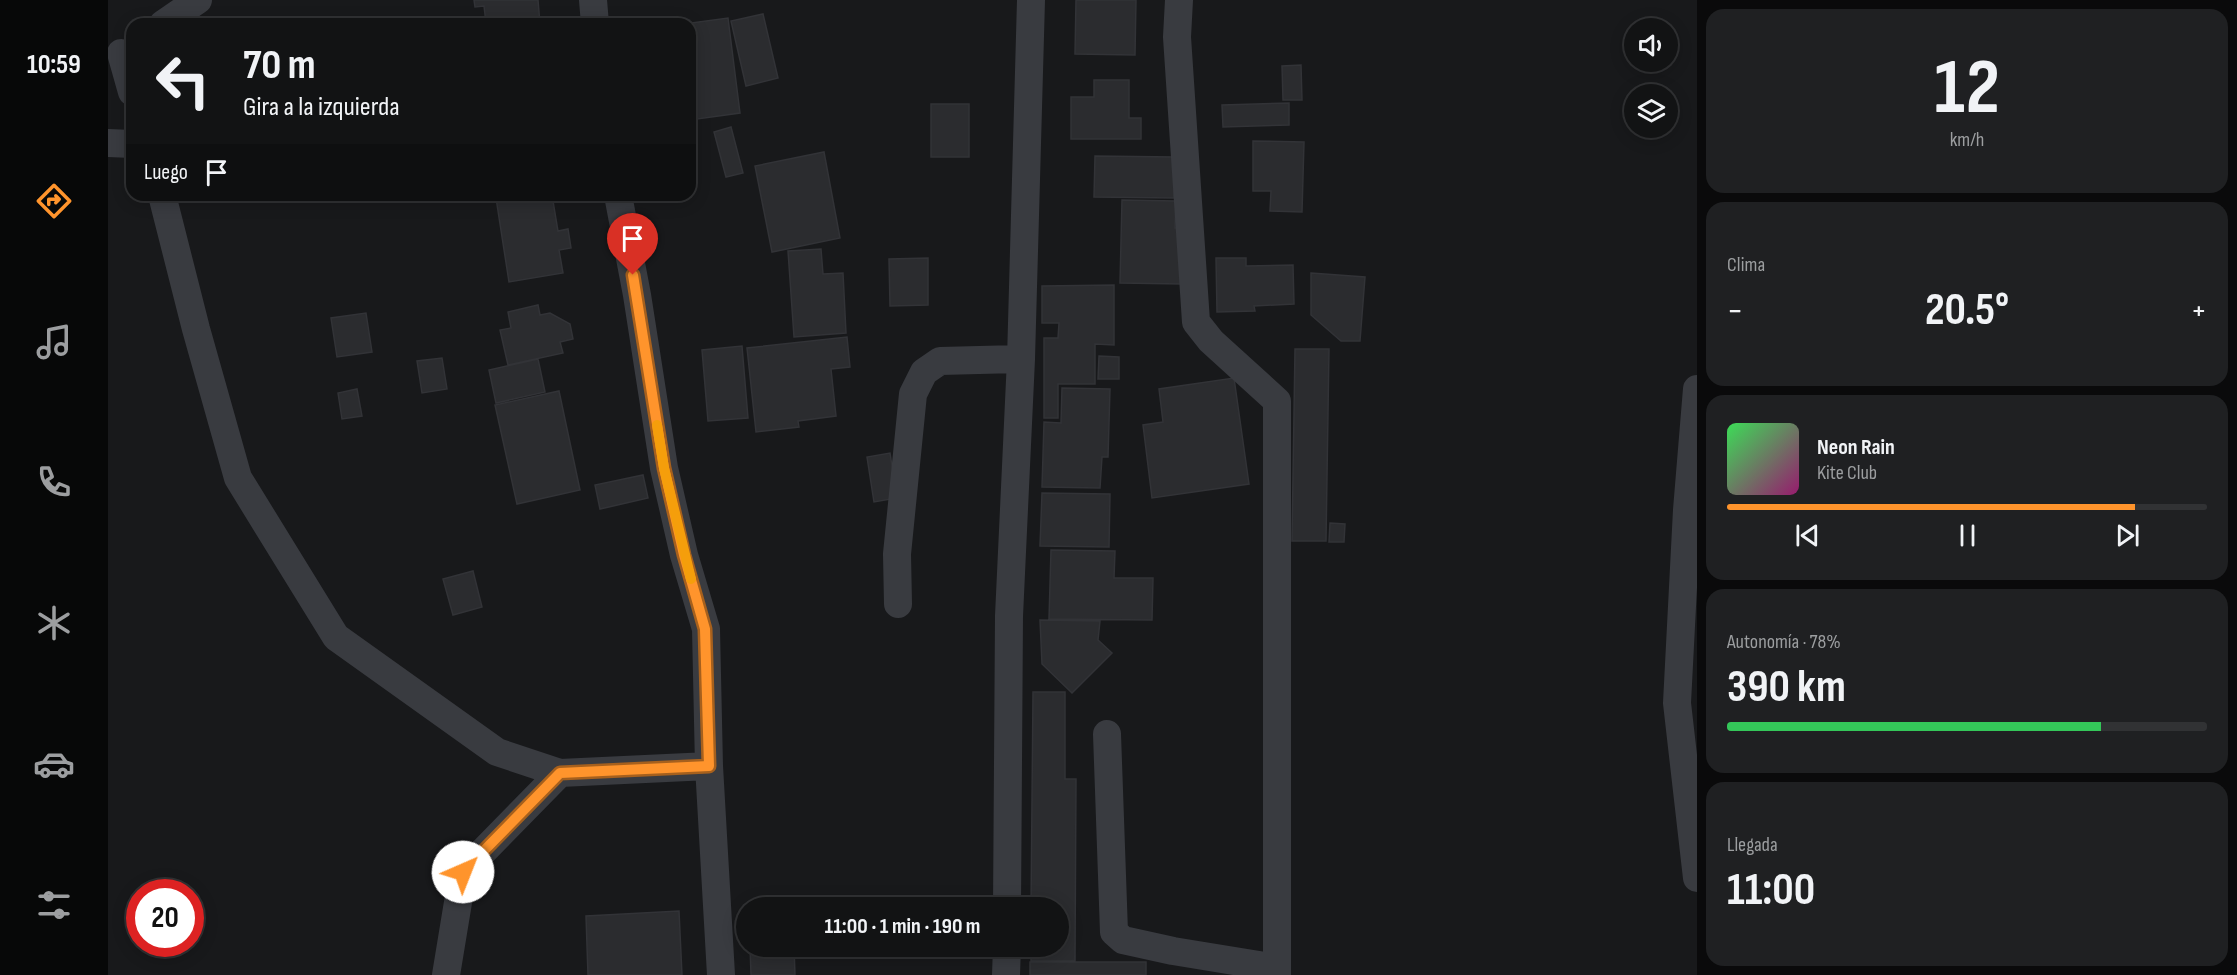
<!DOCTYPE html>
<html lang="es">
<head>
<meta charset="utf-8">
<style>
  body { margin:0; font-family:"Sofia Sans Condensed",sans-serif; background:#1f2022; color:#f1f3f6; height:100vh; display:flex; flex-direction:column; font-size:22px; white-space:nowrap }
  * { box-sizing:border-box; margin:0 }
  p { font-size:20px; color:#9c9ea0 }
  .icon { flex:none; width:33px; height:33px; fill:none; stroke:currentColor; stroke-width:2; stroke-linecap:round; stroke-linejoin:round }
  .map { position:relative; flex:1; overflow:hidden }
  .drawer { display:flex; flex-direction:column; gap:9px; padding:9px; background:#0a0a0b; width:540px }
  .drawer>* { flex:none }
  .guide { position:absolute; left:18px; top:18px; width:570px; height:183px; border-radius:18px; box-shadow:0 3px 15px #0003,0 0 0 2px #313234; background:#121314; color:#f1f3f6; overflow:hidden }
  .fabs { position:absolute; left:1516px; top:18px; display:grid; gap:12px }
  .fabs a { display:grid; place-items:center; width:54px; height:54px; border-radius:50%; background:#121314; box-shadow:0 3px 15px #0003,0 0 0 2px #313234; font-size:30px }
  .speed { position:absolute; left:18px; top:879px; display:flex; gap:12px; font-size:30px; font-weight:700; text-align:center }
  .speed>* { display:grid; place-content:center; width:78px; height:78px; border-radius:50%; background:#121314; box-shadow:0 3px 15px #0003,0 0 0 2px #313234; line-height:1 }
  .speed .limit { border:9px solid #d22; background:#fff; color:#111 }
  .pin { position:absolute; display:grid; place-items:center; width:51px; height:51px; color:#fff; margin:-62px -26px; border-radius:50% 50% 50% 0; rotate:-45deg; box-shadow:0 0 6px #0007 }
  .pin .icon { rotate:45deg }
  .me { position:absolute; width:66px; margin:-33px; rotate:44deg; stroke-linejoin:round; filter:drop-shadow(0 0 4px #0008) }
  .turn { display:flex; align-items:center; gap:21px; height:126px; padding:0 18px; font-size:27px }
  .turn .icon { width:78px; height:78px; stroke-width:2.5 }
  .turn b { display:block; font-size:42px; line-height:51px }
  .then { display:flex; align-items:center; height:57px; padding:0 18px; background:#0003; gap:12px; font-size:22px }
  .big { font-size:45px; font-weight:700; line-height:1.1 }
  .drawer .widget { flex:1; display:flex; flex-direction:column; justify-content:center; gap:9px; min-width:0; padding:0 21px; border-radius:18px; background:#1f2022 }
  .drawer .dial { align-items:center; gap:0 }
  .dial b { font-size:78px; line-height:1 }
  .song { display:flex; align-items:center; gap:18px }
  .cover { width:72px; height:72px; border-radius:9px; background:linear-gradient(135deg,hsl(130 70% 55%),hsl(320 70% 35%)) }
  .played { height:6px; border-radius:3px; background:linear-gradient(90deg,#ff942c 85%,#313234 85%) }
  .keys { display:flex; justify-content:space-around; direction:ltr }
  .heat { display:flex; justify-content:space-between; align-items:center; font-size:33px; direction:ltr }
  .charge { height:9px; border-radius:4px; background:linear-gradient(90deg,#34c759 78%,#313234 0) }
  .trip { position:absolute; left:628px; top:897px; width:333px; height:60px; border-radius:30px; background:#121314; box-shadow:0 3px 15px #0003,0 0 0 2px #313234; font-weight:700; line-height:60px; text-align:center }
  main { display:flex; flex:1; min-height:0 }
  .tab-bar { display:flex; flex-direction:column; width:108px; justify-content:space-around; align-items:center; background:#070808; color:#9c9ea0 }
  .tab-bar .icon { width:42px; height:42px }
  .tab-bar .on { color:#ff942c }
  .tab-bar b { font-size:27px; color:#f1f3f6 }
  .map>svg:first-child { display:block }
</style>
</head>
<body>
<main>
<nav class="tab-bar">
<b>10:59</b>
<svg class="icon on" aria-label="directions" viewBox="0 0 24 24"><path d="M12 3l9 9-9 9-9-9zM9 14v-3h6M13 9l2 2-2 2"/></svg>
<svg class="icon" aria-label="music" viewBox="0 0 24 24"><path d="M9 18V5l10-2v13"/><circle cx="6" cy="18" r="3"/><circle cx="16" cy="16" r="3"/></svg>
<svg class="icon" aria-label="phone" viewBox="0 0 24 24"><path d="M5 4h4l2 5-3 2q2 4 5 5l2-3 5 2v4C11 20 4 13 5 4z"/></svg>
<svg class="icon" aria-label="climate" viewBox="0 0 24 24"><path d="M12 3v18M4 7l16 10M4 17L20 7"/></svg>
<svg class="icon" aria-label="car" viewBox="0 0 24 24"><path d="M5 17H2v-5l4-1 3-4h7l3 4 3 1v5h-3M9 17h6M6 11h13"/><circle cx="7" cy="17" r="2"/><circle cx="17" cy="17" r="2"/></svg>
<svg class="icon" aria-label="filters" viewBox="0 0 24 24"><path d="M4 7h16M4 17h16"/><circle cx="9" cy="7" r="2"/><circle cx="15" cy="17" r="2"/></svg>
</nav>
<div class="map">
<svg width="1589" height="975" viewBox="0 0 1589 975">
  <rect width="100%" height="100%" fill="#18191b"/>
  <!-- building -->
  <path fill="#2b2c2f" stroke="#323337" stroke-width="1.5" d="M366,0H430L432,24H367L378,23L376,6L367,7Z
    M968,0H1028L1027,55L967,54Z
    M655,14L670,78L638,86L623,21Z
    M620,18L632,113L582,120V24H576Z
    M1193,65L1194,100H1175L1174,66Z
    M986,80H1021V118H1033V139H963V97H986Z
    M1181,103V125L1115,127L1114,105Z
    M823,104H861V157H823Z
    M623,127L635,173L618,177L606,132Z
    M1145,141L1196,142L1194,212L1162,211L1163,191H1145Z
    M716,152L732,238L664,252L647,166Z
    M987,156L1067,157L1066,198L986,197Z
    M408,195H444L450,231L460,229L463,248L451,250L455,273L401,282L388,198Z
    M1014,200L1068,201L1067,228H1075L1074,284L1012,283Z
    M713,249L715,274L735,273L738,333L686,337L680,251Z
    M820,258V305L782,306L781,259Z
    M1108,258H1138V266L1185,265L1186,304L1146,306L1147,311L1109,312Z
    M1203,273L1257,277L1252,341H1233L1203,315Z
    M1006,285V345L987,344V384H950V418H936V338H950L951,323H934V286Z
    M430,305L432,315L442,313L462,324L465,339L452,342L455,353L400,365L392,330L403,328L400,312Z
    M258,313L264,352L229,357L223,318Z
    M739,337L742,367L723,369L728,416L690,421L691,427L648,432L639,348Z
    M634,346L640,418L600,421L594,350Z
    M1187,349H1221L1218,541H1184Z
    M991,356L1011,357V379H990Z
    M334,358L339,389L314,393L309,361Z
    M430,359L437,392L388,403L381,370Z
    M1126,378L1141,484L1044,498L1035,425L1055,422L1051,389Z
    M954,388L1002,389L1000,457H994L992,488L934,487L936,422L953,423Z
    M249,389L254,416L234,419L230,393Z
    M451,391L472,490L409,504L387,405Z
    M782,453L789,498L766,502L759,457Z
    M535,475L540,498L492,509L487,485Z
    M934,493L1002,494L1001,547L932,546Z
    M1222,523L1237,524L1236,542H1221Z
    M943,550L1007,551L1006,578H1045L1044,620L941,619Z
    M365,571L374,607L345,615L335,579Z
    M932,620L992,621L990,640L1004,653L964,693L934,664Z
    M925,692H957V779H968L967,961H923V946H951V908H923Z
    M683,900V908H640V902Z
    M571,911L574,975H480L478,916Z
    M642,946H686L687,975H643Z
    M922,962H1038V975H922Z"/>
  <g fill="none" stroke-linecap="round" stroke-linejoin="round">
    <!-- minor -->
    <path stroke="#393b40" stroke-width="28" d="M485,0L487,24
      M1071,0L1069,37L1088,322L1103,341L1169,401V975
      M55,24L90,0
      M13,53L24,92
      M0,143L24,144
      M54,195L88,329L130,478L228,637L389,752L452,773L601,766
      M510,195L529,295L556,468L576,555L598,629L601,766L613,975
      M1589,389L1579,510L1569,703L1589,878
      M790,604L789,554L805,394L816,372L832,361L913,359
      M999,734L1006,932L1015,940L1065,951L1169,968
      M899,908L901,616L913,359L923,0
      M338,975L355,872L452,773
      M898,975L899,946"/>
  </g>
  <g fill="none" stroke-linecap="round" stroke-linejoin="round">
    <defs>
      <path id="route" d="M355,872L452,773L601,766L597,629L576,555L556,468L525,275"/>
    </defs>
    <!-- route casing -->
    <use href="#route" stroke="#a6601d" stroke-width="15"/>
    <!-- route -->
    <use href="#route" stroke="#ff942c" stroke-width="10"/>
    <!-- slow -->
    <path stroke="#f59e0b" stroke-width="10" d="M549,425L556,468L583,579"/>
  </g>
</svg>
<div class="fabs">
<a><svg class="icon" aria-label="sound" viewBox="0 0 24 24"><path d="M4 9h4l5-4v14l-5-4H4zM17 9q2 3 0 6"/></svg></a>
<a><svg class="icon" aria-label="layers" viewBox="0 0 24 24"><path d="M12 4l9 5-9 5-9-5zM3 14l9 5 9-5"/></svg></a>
</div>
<div class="speed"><div class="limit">20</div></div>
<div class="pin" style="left:525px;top:275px;background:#d93025"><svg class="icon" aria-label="arrive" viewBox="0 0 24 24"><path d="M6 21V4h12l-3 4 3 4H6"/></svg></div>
<svg class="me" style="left:355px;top:872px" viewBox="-20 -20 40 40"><circle r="19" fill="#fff"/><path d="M0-13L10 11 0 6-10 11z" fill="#ff942c"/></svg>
<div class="trip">11:00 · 1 min · 190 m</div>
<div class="guide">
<div class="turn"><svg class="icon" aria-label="left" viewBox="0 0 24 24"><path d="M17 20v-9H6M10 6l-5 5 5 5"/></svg><div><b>70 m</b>Gira a la izquierda</div></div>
<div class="then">Luego<svg class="icon" aria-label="arrive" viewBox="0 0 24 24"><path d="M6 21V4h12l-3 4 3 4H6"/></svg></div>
</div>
</div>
<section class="drawer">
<div class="widget dial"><b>12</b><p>km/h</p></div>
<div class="widget"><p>Clima</p>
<div class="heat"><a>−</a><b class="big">20.5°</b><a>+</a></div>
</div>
<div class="widget">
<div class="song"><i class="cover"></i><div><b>Neon Rain</b><p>Kite Club</p></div></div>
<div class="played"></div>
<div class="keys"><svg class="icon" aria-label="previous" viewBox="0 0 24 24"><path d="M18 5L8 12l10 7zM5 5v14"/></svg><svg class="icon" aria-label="pause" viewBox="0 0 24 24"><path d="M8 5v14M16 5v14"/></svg><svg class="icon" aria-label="next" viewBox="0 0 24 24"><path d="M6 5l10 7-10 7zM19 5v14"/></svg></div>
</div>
<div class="widget"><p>Autonomía · 78%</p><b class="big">390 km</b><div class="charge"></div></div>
<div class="widget"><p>Llegada</p><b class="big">11:00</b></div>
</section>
</main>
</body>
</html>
